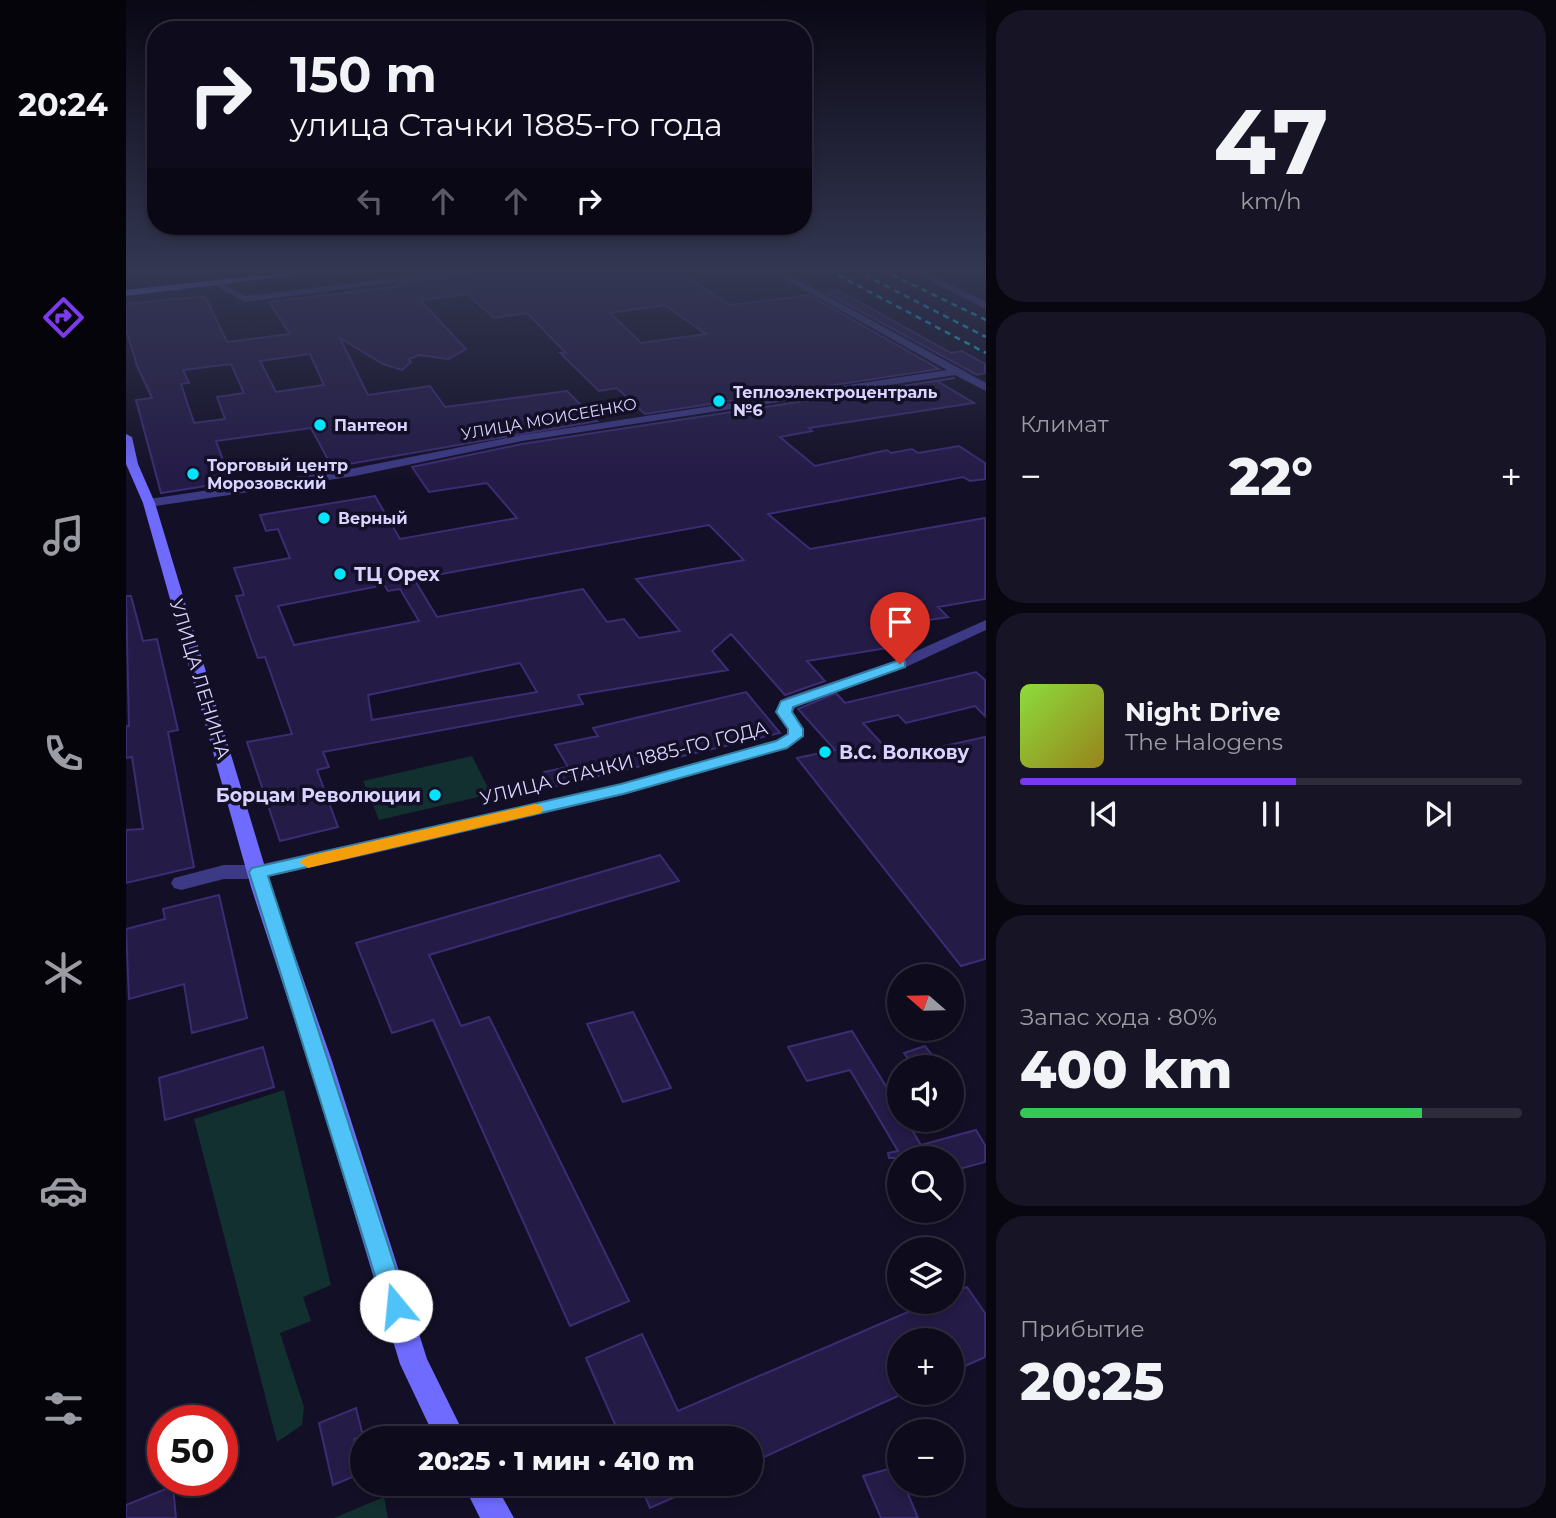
<!DOCTYPE html>
<html lang="ru">
<head>
<meta charset="utf-8">
<style>
  body { margin:0; font-family:Montserrat,sans-serif; background:#171425; color:#f1f3f6; height:100vh; display:flex; flex-direction:column; font-size:26px; white-space:nowrap }
  * { box-sizing:border-box; margin:0 }
  p { font-size:23px; color:#9b9ba3 }
  .icon { flex:none; width:38px; height:38px; fill:none; stroke:currentColor; stroke-width:2; stroke-linecap:round; stroke-linejoin:round }
  .map { position:relative; flex:1; overflow:hidden }
  .sheet { display:flex; flex-direction:column; gap:10px; padding:10px; background:#08060f; width:570px }
  .sheet>* { flex:none }
  .top-card { position:absolute; left:21px; top:21px; width:665px; height:214px; border-radius:28px; box-shadow:0 4px 10px #0003,0 0 0 2px #2e2b3b; background:#0e0b1c; color:#f1f3f6; overflow:hidden }
  .needle { width:46px; rotate:290deg }
  .buttons { position:absolute; left:761px; top:964px; display:grid; gap:14px }
  .buttons a { display:grid; place-items:center; width:77px; height:77px; border-radius:50%; background:#0e0b1c; box-shadow:0 4px 10px #0003,0 0 0 2px #2e2b3b; font-size:35px }
  .speed { position:absolute; left:21px; top:1405px; display:flex; gap:14px; font-size:35px; font-weight:700; text-align:center }
  .speed>* { display:grid; place-content:center; width:91px; height:91px; border-radius:50%; background:#0e0b1c; box-shadow:0 4px 10px #0003,0 0 0 2px #2e2b3b; line-height:1 }
  .speed .limit { border:10px solid #d22; background:#fff; color:#111 }
  .pin { position:absolute; display:grid; place-items:center; width:60px; height:60px; color:#fff; margin:-72px -30px; border-radius:50% 50% 50% 0; rotate:-45deg; box-shadow:0 0 7px #0007 }
  .pin .icon { rotate:45deg }
  .me { position:absolute; width:77px; margin:-38px; rotate:343deg; stroke-linejoin:round; filter:drop-shadow(0 0 5px #0008) }
  .turn { display:flex; align-items:center; gap:24px; height:147px; padding:0 28px; font-size:32px }
  .turn .icon { width:91px; height:91px; stroke-width:2.5 }
  .turn b { display:block; font-size:49px; line-height:60px }
  .lanes { display:flex; align-items:center; height:66px; padding:0 28px; background:#0003; justify-content:center; gap:35px; direction:ltr }
  .lanes .off { opacity:.35 }
  .big { font-size:52px; font-weight:800; line-height:1.1 }
  .sheet .tile { flex:1; display:flex; flex-direction:column; justify-content:center; gap:10px; min-width:0; padding:0 24px; border-radius:28px; background:#171425 }
  .sheet .dial { align-items:center; gap:0 }
  .dial b { font-size:91px; line-height:1 }
  .song { display:flex; align-items:center; gap:21px }
  .cover { width:84px; height:84px; border-radius:10px; background:linear-gradient(135deg,hsl(90 70% 55%),hsl(50 70% 35%)) }
  .played { height:7px; border-radius:4px; background:linear-gradient(90deg,#7c3aed 55%,#2e2b3b 55%) }
  .keys { display:flex; justify-content:space-around; direction:ltr }
  .heat { display:flex; justify-content:space-between; align-items:center; font-size:38px; direction:ltr }
  .charge { height:10px; border-radius:5px; background:linear-gradient(90deg,#34c759 80%,#2e2b3b 0) }
  .trip { position:absolute; left:224px; top:1426px; width:413px; height:70px; border-radius:35px; background:#0e0b1c; box-shadow:0 4px 10px #0003,0 0 0 2px #2e2b3b; font-weight:800; line-height:70px; text-align:center }
  main { display:flex; flex:1; min-height:0 }
  .dock { display:flex; flex-direction:column; width:126px; justify-content:space-around; align-items:center; background:#06040b; color:#9b9ba3 }
  .dock .icon { width:49px; height:49px }
  .dock .current { color:#7c3aed }
  .dock b { font-size:32px; color:#f1f3f6 }
  .map>svg:first-child { display:block }
</style>
</head>
<body>
<main>
<nav class="dock">
<b>20:24</b>
<svg class="icon current" aria-label="directions" viewBox="0 0 24 24"><path d="M12 3l9 9-9 9-9-9zM9 14v-3h6M13 9l2 2-2 2"/></svg>
<svg class="icon" aria-label="music" viewBox="0 0 24 24"><path d="M9 18V5l10-2v13"/><circle cx="6" cy="18" r="3"/><circle cx="16" cy="16" r="3"/></svg>
<svg class="icon" aria-label="phone" viewBox="0 0 24 24"><path d="M5 4h4l2 5-3 2q2 4 5 5l2-3 5 2v4C11 20 4 13 5 4z"/></svg>
<svg class="icon" aria-label="climate" viewBox="0 0 24 24"><path d="M12 3v18M4 7l16 10M4 17L20 7"/></svg>
<svg class="icon" aria-label="car" viewBox="0 0 24 24"><path d="M5 17H2v-5l4-1 3-4h7l3 4 3 1v5h-3M9 17h6M6 11h13"/><circle cx="7" cy="17" r="2"/><circle cx="17" cy="17" r="2"/></svg>
<svg class="icon" aria-label="filters" viewBox="0 0 24 24"><path d="M4 7h16M4 17h16"/><circle cx="9" cy="7" r="2"/><circle cx="15" cy="17" r="2"/></svg>
</nav>
<div class="map">
<svg width="860" height="1518" viewBox="0 0 860 1518">
  <rect width="100%" height="100%" fill="#130f26"/>
  <!-- green -->
  <path fill="#12302f" d="M346,756L365,794L253,820L237,781Z
    M158,1090L205,1285L177,1297L185,1321L154,1333L178,1407L176,1425L151,1442L68,1119Z
    M258,1497L262,1518H208Z"/>
  <!-- building -->
  <path fill="#241b47" stroke="#3b2d73" stroke-width="2" fill-rule="evenodd" d="M362,270H550L604,305L683,295L813,369L519,414L491,388L473,391L434,353H440L401,313L368,318L341,294L294,300L340,349L322,359L293,355L283,359L285,362L276,370L257,364L214,338L242,395L304,386L319,407L441,391L471,421L206,467L185,428L90,441L105,482L35,493L10,400L26,398L11,366L0,329V304L79,296L101,342L164,334L143,302L274,286L272,284ZM539,305L580,334L515,343L484,313ZM184,354L198,385L150,392L134,361ZM105,364L118,393L91,397L99,419L68,423L55,384L63,383L57,370Z
    M714,291L825,353L836,351L859,364V373L851,375L701,293Z
    M829,378L811,381L848,403L683,428L686,431L654,437L689,466L761,450L765,453L786,449L792,453L833,446L859,463V479L844,481L837,477L642,514L684,549L859,518V599L812,607L822,617L745,629L761,648L681,661L699,681L659,695L605,634L586,651L602,670L452,695L457,704L197,752L203,767L191,770L212,827L154,841L121,742L166,734L139,657L132,658L121,628L110,596L118,595L108,568L164,558L152,529L140,531L134,515L249,496L274,539L391,518L361,483L303,492L286,467L396,444ZM583,525L618,560L510,579L554,631L513,638L498,619L481,622L457,589L311,617L288,579ZM258,585L262,591L274,589L293,621L168,645L152,606ZM394,663L411,692L246,720L242,695Z
    M0,596H5L17,641L31,639L52,730L42,732L68,867L0,883V830L17,829L6,757L0,758V726H3Z
    M850,672L859,680V716L849,706L780,723L772,715L737,723L768,757L859,737V959L835,966L671,758L709,750L672,709L710,693L719,703Z
    M620,692L654,733L426,787L418,772L442,767L429,745L472,736L467,728Z
    M534,855L553,881L303,955L335,1026L363,1017L503,1301L444,1326L307,1020L266,1033L230,943Z
    M93,895L121,1018L66,1033L58,984L3,999L0,929L39,919L37,909Z
    M507,1012L545,1088L497,1102L461,1024Z
    M726,1031L774,1109V1120H780L795,1145L850,1130L859,1145V1162L826,1171V1158H763L762,1153L772,1151L724,1070L681,1081L662,1047Z
    M799,1046L816,1068H789L778,1053Z
    M137,1047L148,1087L39,1120L33,1078Z
    M841,1287L859,1313V1357L826,1372V1340H774V1395L625,1463V1438H495L460,1358L516,1334L552,1411L805,1302H826V1293Z
    M230,1408L237,1436L228,1439L236,1473L207,1485L193,1423Z
    M770,1467L774,1484H778L792,1518H755L737,1476Z
    M514,1484H578L524,1508Z
    M47,1486L50,1518H0V1505Z"/>
  <g fill="none" stroke-linecap="round" stroke-linejoin="round">
    <!-- minor -->
    <path fill="#3d3a85" fill-rule="evenodd" d="M333,270H360L118,302L89,285L96,283L119,296Z
      M643,270H654L860,383V391L829,375L396,441L229,476L23,507L17,503L23,499L229,468L396,435L821,370Z
      M783,270H794L860,302V309Z
      M860,620V630L780,667L673,703L666,712L678,729V736L662,748L497,795L246,854L132,879H98L55,890L48,888L45,883L48,878L98,865H132L495,784L650,740L661,734L662,729L650,712L654,701L661,697L768,661Z"/>
    <!-- tertiary -->
    <path fill="#3d3a85" fill-rule="evenodd" d="M0,270H7L0,277Z"/>
    <!-- secondary -->
    <path fill="#6f6bff" fill-rule="evenodd" d="M181,270H210L0,296V290Z
      M0,434L6,437L12,464L29,503L145,887L206,1061L301,1359L340,1438H309L274,1364L182,1061L125,887L17,503L0,464Z
      M337,1484H369L388,1518H354Z"/>
    <!-- rail -->
    <path stroke="#00e5ff" stroke-width="2.5" stroke-dasharray="6 5" stroke-linecap="butt" d="M702,270L860,353
      M729,270L860,337
      M756,270L860,320"/>
  </g>
  <!-- sky -->
  <linearGradient id="sky" x2="0" y2="1"><stop stop-color="#0a0815"/><stop offset="0.56" stop-color="#333752"/><stop offset="1" stop-color="#333752" stop-opacity="0"/></linearGradient>
  <rect width="860" height="483" fill="url(#sky)"/>
  <!-- route -->
  <path fill="#4fc3f7" stroke="#337fa1" stroke-width="2" d="M774,660L779,661V667L667,707L666,712L677,729V736L661,748L497,794L142,876L282,1306L279,1314L270,1318L261,1314L123,872L126,868L495,784L650,741L662,734V729L650,712L655,701Z"/>
  <!-- slow -->
  <path fill="#f59e0b" d="M409,804L415,806L417,809L415,813L182,868L173,862L182,856Z"/>
  <!-- markers -->
  <g fill="#00e5ff" stroke="#130f26" stroke-width="2.5">
    <circle cx="593" cy="401" r="7"/>
    <circle cx="194" cy="425" r="7"/>
    <circle cx="67" cy="474" r="7"/>
    <circle cx="198" cy="518" r="7"/>
    <circle cx="214" cy="574" r="7"/>
    <circle cx="699" cy="752" r="7"/>
    <circle cx="309" cy="795" r="7"/>
  </g>
  <g text-anchor="middle" dominant-baseline="central" stroke-width="7" stroke-linejoin="round" paint-order="stroke">
    <!-- far-poi labels -->
    <g font-size="16" font-weight="bold" fill="#d9d4ff" stroke="#130f26" text-anchor="start">
      <text x="607" y="392">Теплоэлектроцентраль<tspan x="607" dy="18">№6</tspan></text>
      <text x="208" y="425">Пантеон</text>
      <text x="81" y="465">Торговый центр<tspan x="81" dy="18">Морозовский</tspan></text>
      <text x="212" y="518">Верный</text>
    </g>
    <!-- far-street labels -->
    <g font-size="16" fill="#d9d4ff" stroke="#130f26">
      <text transform="translate(423 419) rotate(-10)">УЛИЦА МОИСЕЕНКО</text>
    </g>
    <!-- poi labels -->
    <g font-size="19" font-weight="bold" fill="#d9d4ff" stroke="#130f26" text-anchor="start">
      <text x="228" y="574">ТЦ Орех</text>
      <text x="713" y="752">В.С. Волкову</text>
      <text x="295" y="795" text-anchor="end">Борцам Революции</text>
    </g>
    <!-- street labels -->
    <g font-size="19" fill="#d9d4ff" stroke="#130f26">
      <text transform="translate(74 679) rotate(73)">УЛИЦА ЛЕНИНА</text>
      <text transform="translate(498 763) rotate(-14)">УЛИЦА СТАЧКИ 1885-ГО ГОДА</text>
    </g>
  </g>
</svg>
<div class="buttons">
<a><svg class="needle" viewBox="-14 -14 28 28"><path d="M0-13l5 13h-10z" fill="#e53935"/><path d="M0 13l5-13h-10z" fill="#9b9ba3"/></svg></a>
<a><svg class="icon" aria-label="sound" viewBox="0 0 24 24"><path d="M4 9h4l5-4v14l-5-4H4zM17 9q2 3 0 6"/></svg></a>
<a><svg class="icon" aria-label="search" viewBox="0 0 24 24"><circle cx="10" cy="10" r="6"/><path d="M15 15l6 6"/></svg></a>
<a><svg class="icon" aria-label="layers" viewBox="0 0 24 24"><path d="M12 4l9 5-9 5-9-5zM3 14l9 5 9-5"/></svg></a>
<a>+</a>
<a>−</a>
</div>
<div class="speed"><div class="limit">50</div></div>
<div class="pin" style="left:774px;top:664px;background:#d93025"><svg class="icon" aria-label="arrive" viewBox="0 0 24 24"><path d="M6 21V4h12l-3 4 3 4H6"/></svg></div>
<svg class="me" style="left:270px;top:1306px" viewBox="-20 -20 40 40"><circle r="19" fill="#fff"/><path d="M0-13L10 11 0 6-10 11z" fill="#4fc3f7"/></svg>
<div class="trip">20:25 · 1 мин · 410 m</div>
<div class="top-card">
<div class="turn"><svg class="icon" aria-label="right" viewBox="0 0 24 24"><path d="M7 20v-9h11M14 6l5 5-5 5"/></svg><div><b>150 m</b>улица Стачки 1885-го года</div></div>
<div class="lanes"><svg class="icon off" aria-label="left" viewBox="0 0 24 24"><path d="M17 20v-9H6M10 6l-5 5 5 5"/></svg><svg class="icon off" aria-label="ahead" viewBox="0 0 24 24"><path d="M12 20V5M6 11l6-6 6 6"/></svg><svg class="icon off" aria-label="ahead" viewBox="0 0 24 24"><path d="M12 20V5M6 11l6-6 6 6"/></svg><svg class="icon" aria-label="right" viewBox="0 0 24 24"><path d="M7 20v-9h11M14 6l5 5-5 5"/></svg></div>
</div>
</div>
<section class="sheet">
<div class="tile dial"><b>47</b><p>km/h</p></div>
<div class="tile"><p>Климат</p>
<div class="heat"><a>−</a><b class="big">22°</b><a>+</a></div>
</div>
<div class="tile">
<div class="song"><i class="cover"></i><div><b>Night Drive</b><p>The Halogens</p></div></div>
<div class="played"></div>
<div class="keys"><svg class="icon" aria-label="previous" viewBox="0 0 24 24"><path d="M18 5L8 12l10 7zM5 5v14"/></svg><svg class="icon" aria-label="pause" viewBox="0 0 24 24"><path d="M8 5v14M16 5v14"/></svg><svg class="icon" aria-label="next" viewBox="0 0 24 24"><path d="M6 5l10 7-10 7zM19 5v14"/></svg></div>
</div>
<div class="tile"><p>Запас хода · 80%</p><b class="big">400 km</b><div class="charge"></div></div>
<div class="tile"><p>Прибытие</p><b class="big">20:25</b></div>
</section>
</main>
</body>
</html>
